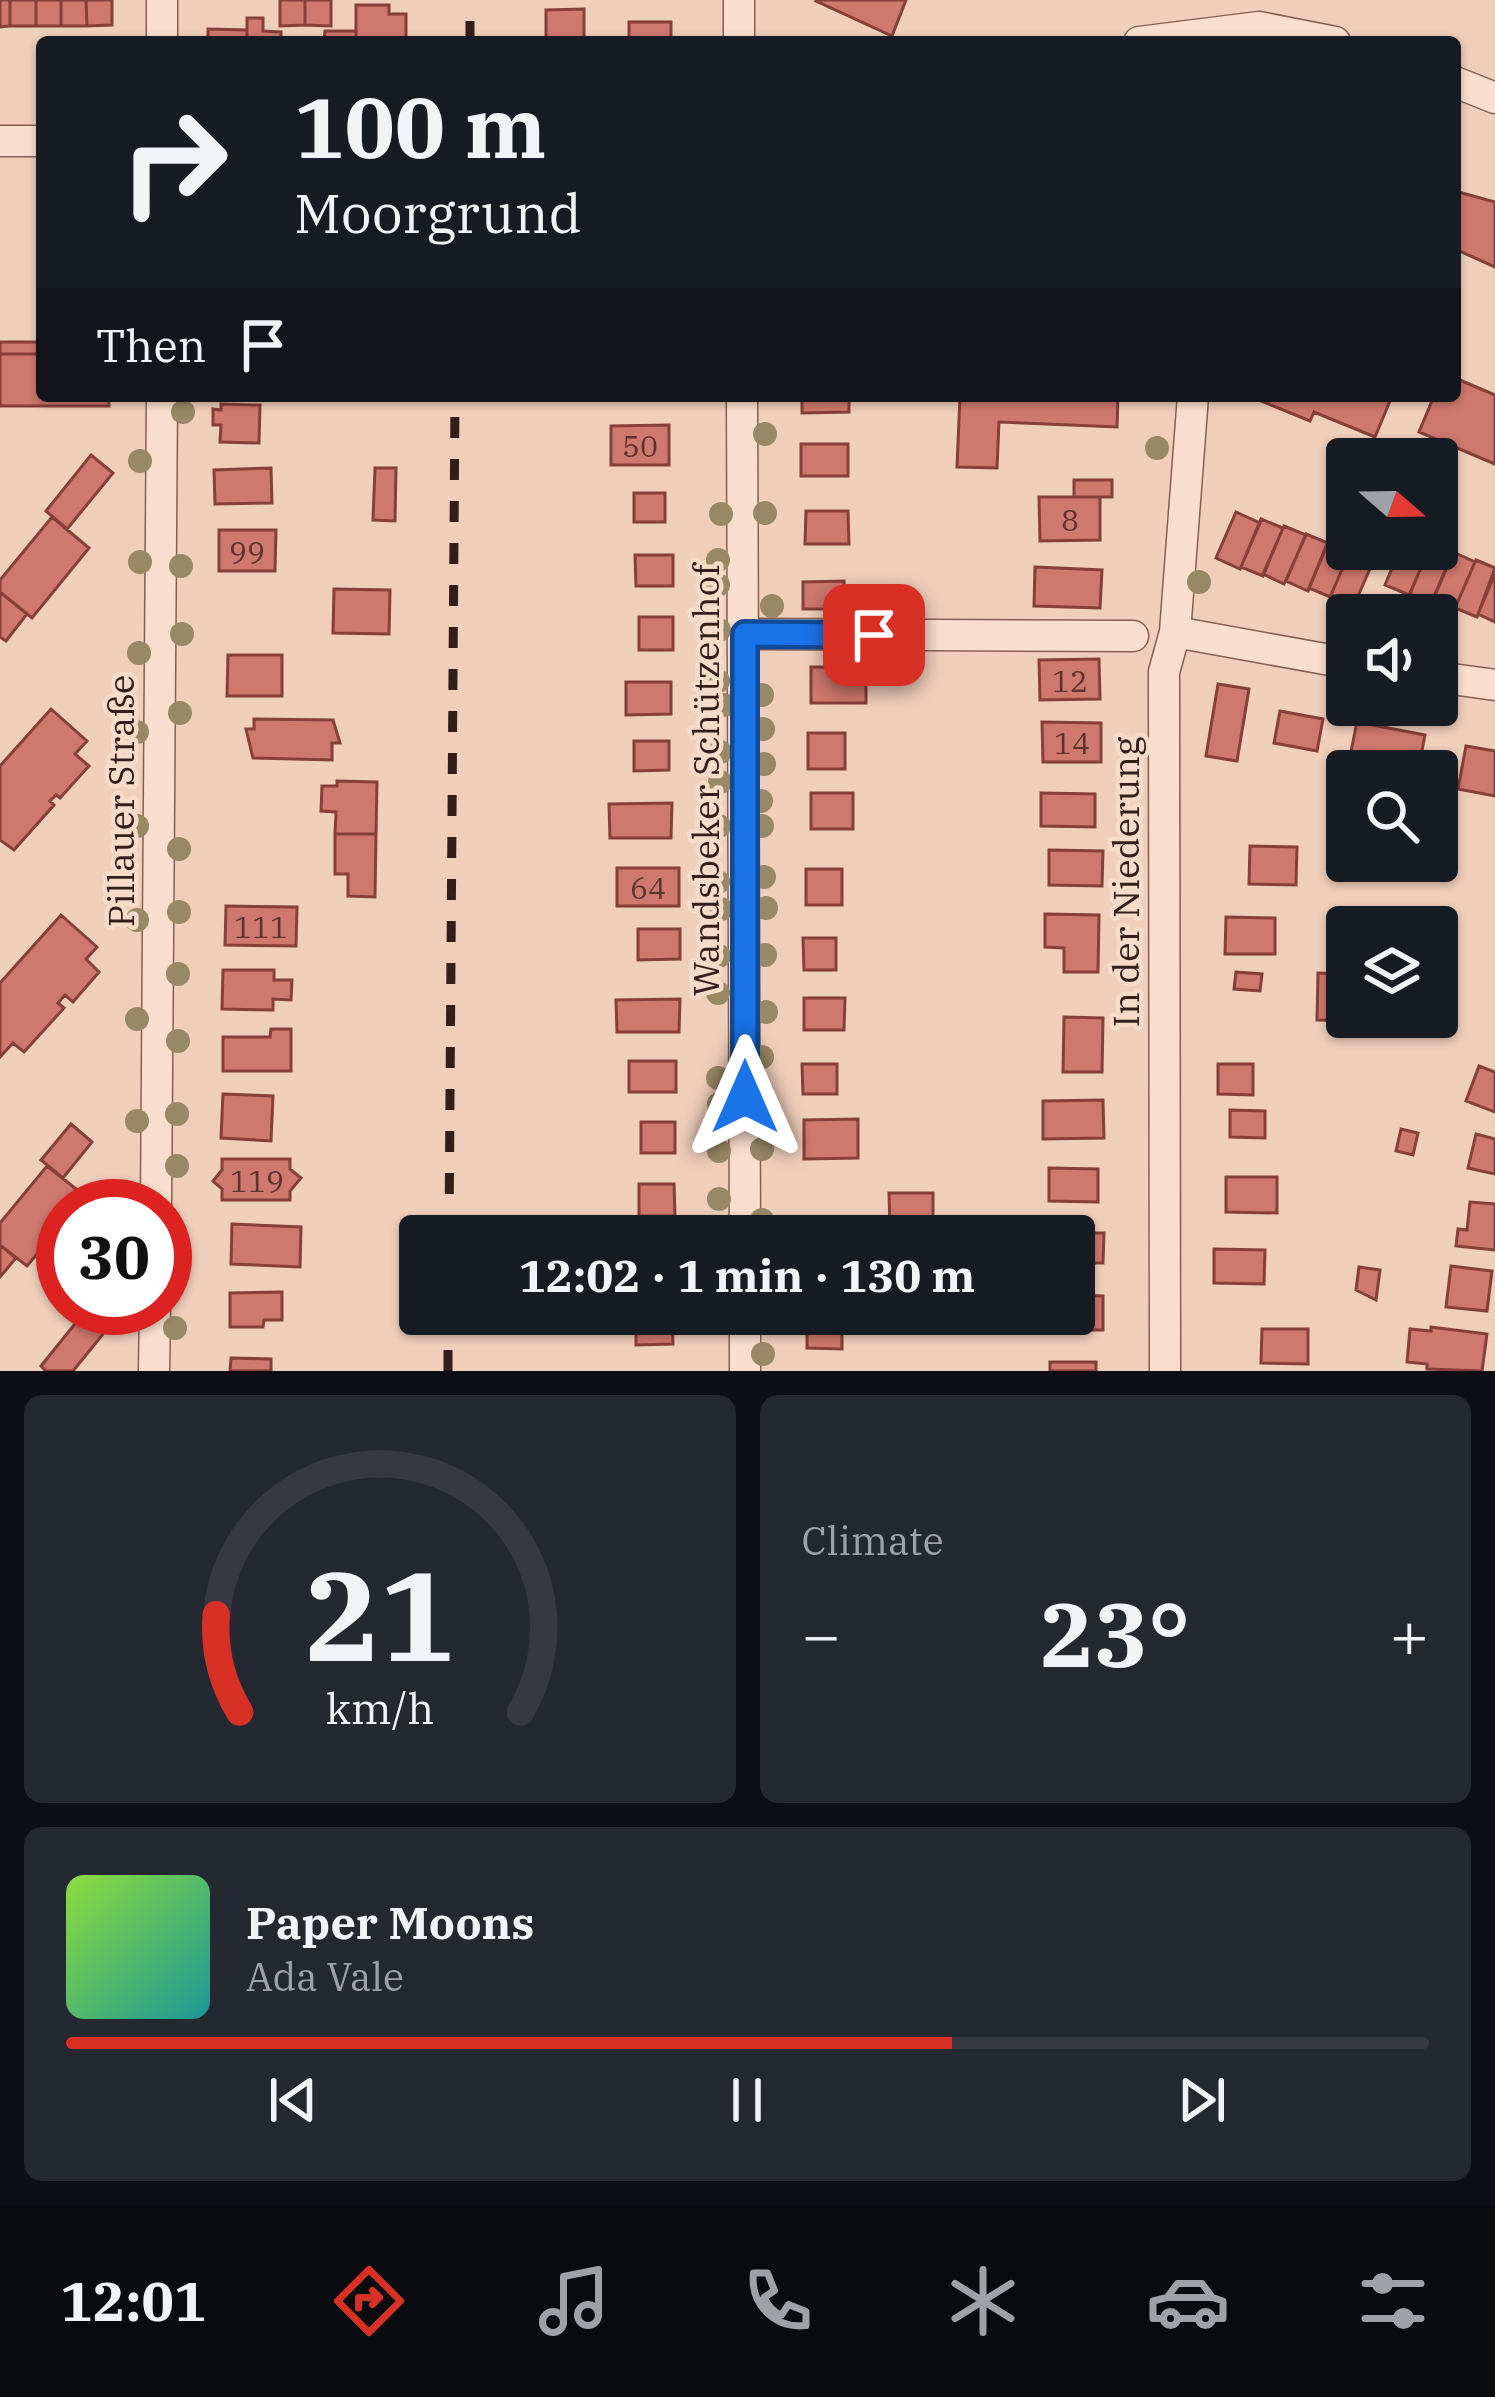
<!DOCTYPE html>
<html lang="en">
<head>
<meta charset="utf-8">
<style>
  body { margin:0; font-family:"IBM Plex Serif",serif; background:#242831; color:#f1f3f6; height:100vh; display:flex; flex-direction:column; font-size:45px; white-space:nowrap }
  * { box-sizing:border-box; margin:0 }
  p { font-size:39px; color:#9ea1a6 }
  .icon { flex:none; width:66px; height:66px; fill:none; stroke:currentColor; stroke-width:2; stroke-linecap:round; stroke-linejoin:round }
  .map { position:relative; height:1371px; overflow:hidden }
  .details { display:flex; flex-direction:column; gap:24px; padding:24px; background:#0d0f14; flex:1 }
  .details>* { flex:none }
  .guide { position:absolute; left:36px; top:36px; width:1425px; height:366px; border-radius:12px; box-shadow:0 3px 9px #0004; background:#171b24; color:#f1f3f6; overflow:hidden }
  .needle { width:78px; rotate:110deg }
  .tools { position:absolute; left:1326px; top:438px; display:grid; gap:24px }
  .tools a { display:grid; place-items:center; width:132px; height:132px; border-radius:12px; background:#171b24; box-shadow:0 3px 9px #0004; font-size:60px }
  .speed { position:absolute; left:36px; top:1179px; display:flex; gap:24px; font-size:60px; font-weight:700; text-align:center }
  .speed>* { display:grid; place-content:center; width:156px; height:156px; border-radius:50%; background:#171b24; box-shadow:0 3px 9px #0004; line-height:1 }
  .speed .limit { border:18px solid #d22; background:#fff; color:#111 }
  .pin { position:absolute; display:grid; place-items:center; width:102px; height:102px; color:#fff; margin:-51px; border-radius:24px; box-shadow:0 6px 18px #0006 }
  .me { position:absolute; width:132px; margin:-66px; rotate:0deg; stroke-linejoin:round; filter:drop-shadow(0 0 9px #0008) }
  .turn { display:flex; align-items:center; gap:42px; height:252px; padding:0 60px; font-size:54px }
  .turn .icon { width:156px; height:156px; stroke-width:2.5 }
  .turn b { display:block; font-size:84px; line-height:102px }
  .then { display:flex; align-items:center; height:114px; padding:0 60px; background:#0003; gap:24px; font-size:45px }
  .big { font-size:90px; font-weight:700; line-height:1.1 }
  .details .tile { flex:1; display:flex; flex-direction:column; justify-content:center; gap:18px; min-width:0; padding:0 42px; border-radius:18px; background:#242831 }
  .details .dial { align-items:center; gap:0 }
  .dial svg { height:312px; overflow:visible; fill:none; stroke:#363941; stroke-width:7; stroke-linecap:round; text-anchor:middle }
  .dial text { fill:#f1f3f6; stroke:none }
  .song { display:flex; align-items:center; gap:36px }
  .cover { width:144px; height:144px; border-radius:18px; background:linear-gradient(135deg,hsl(90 70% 55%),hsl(180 70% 35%)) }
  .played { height:12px; border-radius:6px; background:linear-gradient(90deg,#d93025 65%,#363941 65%) }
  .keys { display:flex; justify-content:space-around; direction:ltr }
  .heat { display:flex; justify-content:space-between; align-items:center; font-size:66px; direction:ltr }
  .details .tiles { flex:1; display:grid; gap:24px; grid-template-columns:1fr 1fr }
  .tile:last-child { grid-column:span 2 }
  .trip { position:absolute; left:399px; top:1215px; width:696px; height:120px; border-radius:12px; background:#171b24; box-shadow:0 3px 9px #0004; font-weight:700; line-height:120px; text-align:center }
  .tab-bar { display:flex; height:192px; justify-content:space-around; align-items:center; background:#090b0e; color:#9ea1a6 }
  .tab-bar .icon { width:84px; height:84px }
  .tab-bar .selected { color:#d93025 }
  .tab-bar b { font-size:54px; color:#f1f3f6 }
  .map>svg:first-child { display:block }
</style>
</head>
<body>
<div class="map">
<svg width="1495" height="1371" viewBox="0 0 1495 1371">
  <rect width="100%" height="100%" fill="#efceba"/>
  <!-- building -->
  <path fill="#cf786e" stroke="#863f39" stroke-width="3" d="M0,0H10V26L0,27Z
    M10,0H36V26H10Z
    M36,0H61V26H36Z
    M61,0H86L87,26H61Z
    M86,0H112V25L87,26Z
    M280,0H305V25L280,26Z
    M305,0H331V26L305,25Z
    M906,0L892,36L816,1L817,0Z
    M356,5H389V14H406V42H356Z
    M584,9V42H546V10Z
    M247,18H263V31L281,32V42H247Z
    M629,22H671V42H629Z
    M208,29L247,30V42H208Z
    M325,31H356V42H324Z
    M1455,191L1495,202V267L1455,249Z
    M0,342H42V354H0Z
    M0,354H42V396H109V406H0Z
    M1455,378L1495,395V464L1419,432L1434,396H1455Z
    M802,396H849V412L802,413Z
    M960,396H1118L1117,427L999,422L997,468L957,467Z
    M1249,396H1392L1375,437L1314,412L1310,421Z
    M221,404L260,405L259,443L220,442L221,425H213V409L221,410Z
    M669,425V465H611V426Z
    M801,444H848V476H801Z
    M91,455L113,473L67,529L46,511Z
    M271,468L272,503L215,504L214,470Z
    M375,468H396L395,521L373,520Z
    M1074,480H1112V497H1074Z
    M634,493H665V522H634Z
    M1039,497H1100V540L1040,541Z
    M806,511H848L849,544H805Z
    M1236,512L1260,523L1240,569L1216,558Z
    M52,517L89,548L32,618L0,592V580Z
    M1261,519L1283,528L1263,576L1241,567Z
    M1284,526L1306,535L1284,584L1263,574Z
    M219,530H276L275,571H219Z
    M1306,534L1328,543L1308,591L1286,581Z
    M1329,539L1351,549L1330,597L1309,588Z
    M1437,548L1452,555L1432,603L1410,594L1429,549Z
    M1351,549L1376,555L1354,605L1331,595Z
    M1400,549H1429L1409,595L1385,585Z
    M1453,552L1475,562L1454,610L1432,601Z
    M635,555H673V586H636Z
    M1476,560L1495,568L1477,617L1455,608Z
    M1035,567L1102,570L1100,608L1034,606Z
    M1495,574V622L1478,614Z
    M844,581V609H803V582Z
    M334,589L390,590L389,634L333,633Z
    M0,592L27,614L6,641L0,637Z
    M639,617H673V650H639Z
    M228,655H282V696H227Z
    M1099,659L1100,699L1040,700L1039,660Z
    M811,667H866V703H811Z
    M626,682H671V714L626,715Z
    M1218,684L1249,689L1237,761L1206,756Z
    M51,709L87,741L75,754L89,766L60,798L56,795L50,801L54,805L14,850L0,840V766Z
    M1280,711L1323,719L1317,751L1274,743Z
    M254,719L333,720L340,743H332V760L253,758L246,729H254Z
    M1042,722L1101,723V762H1043Z
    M1357,722L1425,735L1418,771H1347Z
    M808,733H845V769H808Z
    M634,741H669V770L634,771Z
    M1466,746L1495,751V796L1458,789Z
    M337,781L377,782L376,834H335L336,812L321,811L322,786H337Z
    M811,793H853V829H811Z
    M1041,793L1095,794V827L1041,826Z
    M672,803L671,838H610L609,804Z
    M335,834H376L375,897L348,896V874H335Z
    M1250,846L1297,847L1296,885L1249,884Z
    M1049,850L1103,851L1102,886L1049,885Z
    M617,868H679V906H617Z
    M806,869H842V905H806Z
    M226,906L297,907L296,946L225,945Z
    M1045,914L1099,915L1098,972H1064V948L1045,947Z
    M61,915L97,947L86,959L99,972L73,1002L65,995L58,1003L64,1008L24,1052L13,1043L0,1057V983Z
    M1226,917L1275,918V954H1225Z
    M638,929H680V959L638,960Z
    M803,938H836V970H804Z
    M223,970H274V980H292L291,1000L273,999V1010L222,1009Z
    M1236,972L1262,974L1260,991L1234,989Z
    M1318,973L1347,974V1017L1366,1021L1317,1020Z
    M804,998H845L844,1030H804Z
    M680,999L679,1032H617L616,1000Z
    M1064,1017L1103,1018L1102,1072H1063Z
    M271,1029H291V1071H223V1037H270Z
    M629,1061H676V1092H629Z
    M802,1064H837V1094H803Z
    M1218,1064H1253V1095L1218,1094Z
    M1479,1066L1495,1072V1112L1466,1101Z
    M223,1094L273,1096L271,1141L221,1138Z
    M1103,1100L1104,1138L1043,1139V1101Z
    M1230,1110L1265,1111V1138L1230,1137Z
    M858,1119V1158L804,1159V1120Z
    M641,1122H675V1153H641Z
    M71,1124L92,1142L63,1178L41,1160Z
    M1401,1129L1418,1133L1413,1155L1396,1151Z
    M1476,1134L1495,1139V1174L1468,1168Z
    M222,1159H290V1169L301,1178L290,1191V1200H222V1189L213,1181L222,1170Z
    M47,1166L85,1196L77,1206H63V1223L27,1266L0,1245V1223Z
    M1049,1168L1098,1169V1202L1049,1201Z
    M1226,1177H1277V1213L1226,1212Z
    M639,1184H674L675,1216H639Z
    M889,1193H933V1227L890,1228Z
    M1470,1202L1495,1204V1250L1456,1246L1458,1229L1467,1230Z
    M232,1224L301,1227L300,1267L231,1264Z
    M1068,1233H1104L1103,1263H1074V1236Z
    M0,1245L16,1258L0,1277Z
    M1214,1249L1265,1250L1264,1284L1214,1283Z
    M1451,1266L1492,1271L1487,1311L1446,1307Z
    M1359,1267L1380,1270L1376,1300L1356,1290Z
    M282,1292V1320H264L263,1327H230V1293Z
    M1074,1295L1103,1296V1330H1052V1314H1074Z
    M86,1310L108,1328L73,1371H46L41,1366Z
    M636,1314H672L673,1344L636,1345Z
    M842,1314V1349L807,1348V1315Z
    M1431,1327L1487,1334L1482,1371L1427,1369V1364L1407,1362L1410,1329L1431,1331Z
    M1262,1329H1308V1364L1261,1363Z
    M231,1358L271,1359V1371H230Z
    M1050,1362H1096V1371H1050Z"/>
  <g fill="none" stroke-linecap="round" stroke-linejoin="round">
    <defs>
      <path id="minor" d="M162,0V42
        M739,42V0
        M1139,42L1259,27L1335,42
        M1455,82L1495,98
        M0,141H42
        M742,396L745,1236
        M1175,632L1347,663
        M745,634L1133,636
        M1437,677L1495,685
        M156,1206L162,396
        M745,1314V1371
        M154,1371L155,1308
        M1165,1371L1164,672L1175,632L1193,396"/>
    </defs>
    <!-- minor casing -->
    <use href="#minor" stroke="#865f54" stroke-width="33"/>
    <!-- minor -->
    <use href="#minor" stroke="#fadecd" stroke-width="30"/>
    <!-- rail -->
    <path stroke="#341e1a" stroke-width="9" stroke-dasharray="21 21" stroke-linecap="butt" d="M470,42V0
      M449,1236L455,396
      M448,1371V1314"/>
  </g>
  <!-- trees -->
  <g fill="#988865">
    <circle cx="183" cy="412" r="12"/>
    <circle cx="765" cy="434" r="12"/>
    <circle cx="1157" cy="448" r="12"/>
    <circle cx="140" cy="461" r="12"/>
    <circle cx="765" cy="513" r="12"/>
    <circle cx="721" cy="514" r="12"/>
    <circle cx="718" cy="560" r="12"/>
    <circle cx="140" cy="562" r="12"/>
    <circle cx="181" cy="566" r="12"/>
    <circle cx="1199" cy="582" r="12"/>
    <circle cx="718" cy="585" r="12"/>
    <circle cx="772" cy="606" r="12"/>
    <circle cx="719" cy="630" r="12"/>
    <circle cx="182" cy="634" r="12"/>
    <circle cx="139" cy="653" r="12"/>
    <circle cx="718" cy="681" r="12"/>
    <circle cx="762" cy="695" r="12"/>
    <circle cx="724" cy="705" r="12"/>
    <circle cx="180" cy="713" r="12"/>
    <circle cx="763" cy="729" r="12"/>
    <circle cx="137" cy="732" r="12"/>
    <circle cx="720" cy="752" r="12"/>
    <circle cx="764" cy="764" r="12"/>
    <circle cx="720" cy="782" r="12"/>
    <circle cx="761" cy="801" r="12"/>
    <circle cx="137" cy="826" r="12"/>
    <circle cx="719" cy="826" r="12"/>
    <circle cx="762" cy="826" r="12"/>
    <circle cx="179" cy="849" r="12"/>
    <circle cx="764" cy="877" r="12"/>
    <circle cx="718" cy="882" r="12"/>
    <circle cx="766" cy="908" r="12"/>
    <circle cx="721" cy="909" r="12"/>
    <circle cx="179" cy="912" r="12"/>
    <circle cx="137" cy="920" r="12"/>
    <circle cx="765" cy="955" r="12"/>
    <circle cx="719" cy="956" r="12"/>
    <circle cx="178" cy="974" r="12"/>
    <circle cx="718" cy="993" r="12"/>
    <circle cx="766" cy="1012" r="12"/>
    <circle cx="137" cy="1019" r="12"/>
    <circle cx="178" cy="1041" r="12"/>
    <circle cx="762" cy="1057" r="12"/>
    <circle cx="718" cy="1078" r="12"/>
    <circle cx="762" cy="1092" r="12"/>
    <circle cx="719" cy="1104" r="12"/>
    <circle cx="177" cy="1114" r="12"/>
    <circle cx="137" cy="1121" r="12"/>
    <circle cx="762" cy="1149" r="12"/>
    <circle cx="719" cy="1151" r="12"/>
    <circle cx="177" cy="1166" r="12"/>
    <circle cx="719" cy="1199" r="12"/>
    <circle cx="762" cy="1220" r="12"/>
    <circle cx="175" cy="1328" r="12"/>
    <circle cx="763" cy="1354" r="12"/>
  </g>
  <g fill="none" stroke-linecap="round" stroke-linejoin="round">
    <defs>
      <path id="route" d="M745,1097V634L874,635"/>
    </defs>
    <!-- route casing -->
    <use href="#route" stroke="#114b97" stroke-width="30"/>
    <!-- route -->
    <use href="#route" stroke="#1a73e8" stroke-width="21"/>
  </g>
  <g text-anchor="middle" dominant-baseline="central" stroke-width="9" stroke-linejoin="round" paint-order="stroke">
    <!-- number labels -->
    <g font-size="30" fill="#5b342f">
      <text x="640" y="445">50</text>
      <text x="1070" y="519">8</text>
      <text x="247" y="551">99</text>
      <text x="1070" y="680">12</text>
      <text x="1072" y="742">14</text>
      <text x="648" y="887">64</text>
      <text x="261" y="926">111</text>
      <text x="257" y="1180">119</text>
    </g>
    <!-- street labels -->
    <g font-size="36" fill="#341e1a" stroke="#f6dbc9">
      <text transform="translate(705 780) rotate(-90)">Wandsbeker Schützenhof</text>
      <text transform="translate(120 801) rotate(-90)">Pillauer Straße</text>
      <text transform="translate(1125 882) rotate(-90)">In der Niederung</text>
    </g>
  </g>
</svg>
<div class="tools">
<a><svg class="needle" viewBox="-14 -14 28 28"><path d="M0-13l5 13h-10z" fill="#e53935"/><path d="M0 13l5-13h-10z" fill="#9ea1a6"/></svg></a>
<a><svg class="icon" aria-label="sound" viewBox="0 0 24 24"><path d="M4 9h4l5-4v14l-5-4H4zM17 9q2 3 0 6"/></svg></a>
<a><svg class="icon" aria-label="search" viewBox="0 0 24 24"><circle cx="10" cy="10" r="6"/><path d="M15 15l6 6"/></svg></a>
<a><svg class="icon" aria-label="layers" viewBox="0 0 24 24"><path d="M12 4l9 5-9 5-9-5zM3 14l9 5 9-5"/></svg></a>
</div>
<div class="speed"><div class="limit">30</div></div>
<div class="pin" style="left:874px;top:635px;background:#d93025"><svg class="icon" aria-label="arrive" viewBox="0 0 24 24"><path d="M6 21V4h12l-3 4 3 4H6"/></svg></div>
<svg class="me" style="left:745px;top:1097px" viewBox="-20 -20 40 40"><path d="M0-17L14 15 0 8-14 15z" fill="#1a73e8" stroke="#fff" stroke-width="4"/></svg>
<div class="trip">12:02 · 1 min · 130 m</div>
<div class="guide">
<div class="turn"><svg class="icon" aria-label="right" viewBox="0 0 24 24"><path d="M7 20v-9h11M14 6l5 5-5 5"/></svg><div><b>100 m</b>Moorgrund</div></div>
<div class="then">Then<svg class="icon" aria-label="arrive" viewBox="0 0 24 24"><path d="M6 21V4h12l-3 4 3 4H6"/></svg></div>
</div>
</div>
<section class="details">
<div class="tiles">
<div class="tile dial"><svg viewBox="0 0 100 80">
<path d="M14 69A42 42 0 1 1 86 69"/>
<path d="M14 69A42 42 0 0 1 8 44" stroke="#d93025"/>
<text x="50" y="56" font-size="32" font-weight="700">21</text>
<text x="50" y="72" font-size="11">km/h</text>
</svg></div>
<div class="tile"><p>Climate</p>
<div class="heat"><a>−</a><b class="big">23°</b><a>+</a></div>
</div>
<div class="tile">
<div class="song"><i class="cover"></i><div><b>Paper Moons</b><p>Ada Vale</p></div></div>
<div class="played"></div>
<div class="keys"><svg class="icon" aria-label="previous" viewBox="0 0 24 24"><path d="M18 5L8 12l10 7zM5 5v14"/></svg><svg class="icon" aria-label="pause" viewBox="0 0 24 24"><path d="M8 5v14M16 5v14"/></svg><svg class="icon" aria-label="next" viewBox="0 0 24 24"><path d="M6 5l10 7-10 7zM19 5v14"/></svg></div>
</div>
</div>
</section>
<nav class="tab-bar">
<b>12:01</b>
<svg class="icon selected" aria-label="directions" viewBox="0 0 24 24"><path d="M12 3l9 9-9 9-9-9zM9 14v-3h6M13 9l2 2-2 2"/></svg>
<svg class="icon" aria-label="music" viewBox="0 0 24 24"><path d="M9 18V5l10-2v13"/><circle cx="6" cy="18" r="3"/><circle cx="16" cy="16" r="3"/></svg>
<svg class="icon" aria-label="phone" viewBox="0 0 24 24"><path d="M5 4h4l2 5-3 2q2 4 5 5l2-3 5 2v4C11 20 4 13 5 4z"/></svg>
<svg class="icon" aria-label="climate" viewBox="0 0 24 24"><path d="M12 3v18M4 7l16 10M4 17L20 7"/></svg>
<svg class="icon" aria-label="car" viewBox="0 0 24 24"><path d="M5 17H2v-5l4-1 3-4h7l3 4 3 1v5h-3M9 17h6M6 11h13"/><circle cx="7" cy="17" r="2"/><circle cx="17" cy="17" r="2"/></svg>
<svg class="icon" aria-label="filters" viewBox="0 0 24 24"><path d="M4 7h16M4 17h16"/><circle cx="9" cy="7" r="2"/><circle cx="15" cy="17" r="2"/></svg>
</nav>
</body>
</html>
